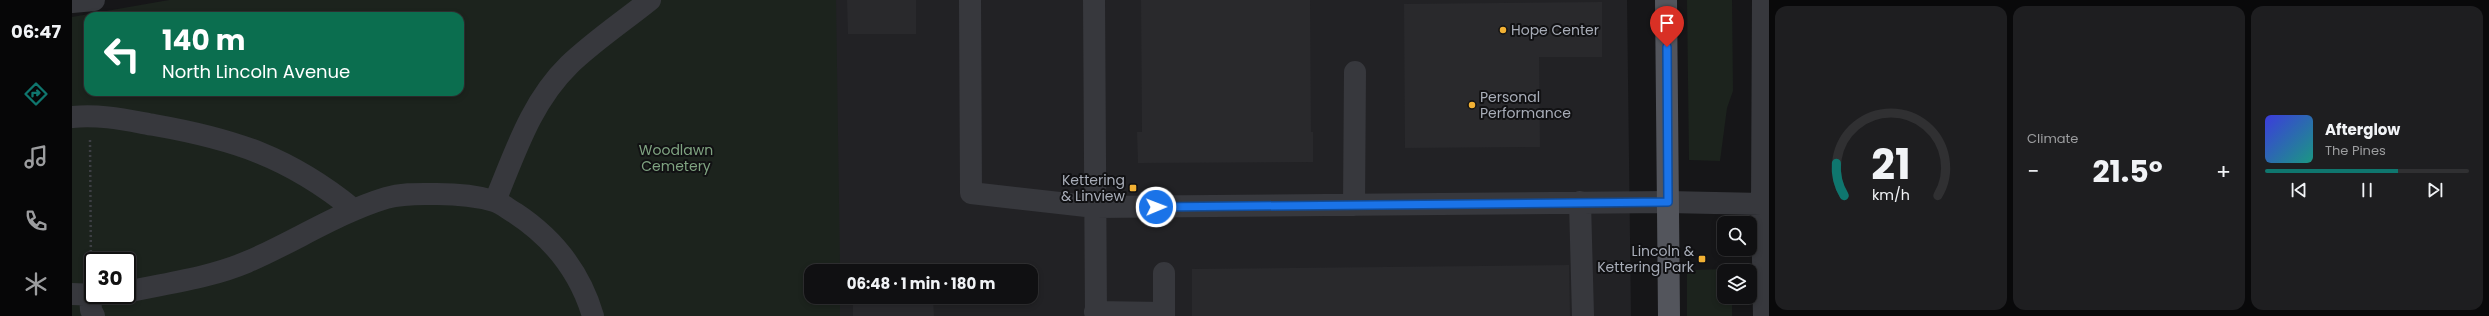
<!DOCTYPE html>
<html lang="en">
<head>
<meta charset="utf-8">
<style>
  body { margin:0; font-family:Poppins,sans-serif; background:#1e1e20; color:#f1f3f6; height:100vh; display:flex; flex-direction:column; font-size:15px; white-space:nowrap }
  * { box-sizing:border-box; margin:0 }
  p { font-size:13px; color:#9c9d9f }
  .icon { flex:none; width:22px; height:22px; fill:none; stroke:currentColor; stroke-width:2; stroke-linecap:round; stroke-linejoin:round }
  .map { position:relative; flex:1; overflow:hidden }
  .panel { display:flex; flex-direction:column; gap:6px; padding:6px; background:#09090a; width:720px }
  .panel>* { flex:none }
  .banner { position:absolute; left:12px; top:12px; width:380px; height:84px; border-radius:12px; box-shadow:0 2px 6px #0003,0 0 0 1px #303032; background:#0b6e4f; color:#fff; overflow:hidden }
  .tools { position:absolute; left:1645px; top:216px; display:grid; gap:8px }
  .tools a { display:grid; place-items:center; width:40px; height:40px; border-radius:8px; background:#101012; box-shadow:0 2px 6px #0003,0 0 0 1px #303032; font-size:20px }
  .speed { position:absolute; left:12px; top:252px; display:flex; gap:8px; font-size:20px; font-weight:700; text-align:center }
  .speed>* { display:grid; place-content:center; width:52px; height:52px; border-radius:50%; background:#101012; box-shadow:0 2px 6px #0003,0 0 0 1px #303032; line-height:1 }
  .speed .limit { border:2px solid #111; border-radius:6px; background:#fff; color:#111 }
  .pin { position:absolute; display:grid; place-items:center; width:34px; height:34px; color:#fff; margin:-41px -17px; border-radius:50% 50% 50% 0; rotate:-45deg; box-shadow:0 0 4px #0007 }
  .pin .icon { rotate:45deg }
  .me { position:absolute; width:44px; margin:-22px; rotate:89deg; stroke-linejoin:round; filter:drop-shadow(0 0 3px #0008) }
  .turn { display:flex; align-items:center; gap:14px; height:84px; padding:0 12px; font-size:18px }
  .turn .icon { width:52px; height:52px; stroke-width:2.5 }
  .turn b { display:block; font-size:28px; line-height:34px }
  .big { font-size:30px; font-weight:700; line-height:1.1 }
  .panel .widget { flex:1; display:flex; flex-direction:column; justify-content:center; gap:6px; min-width:0; padding:0 14px; border-radius:12px; background:#1e1e20 }
  .panel .dial { align-items:center; gap:0 }
  .dial svg { height:104px; overflow:visible; fill:none; stroke:#303032; stroke-width:7; stroke-linecap:round; text-anchor:middle }
  .dial text { fill:#f1f3f6; stroke:none }
  .song { display:flex; align-items:center; gap:12px }
  .cover { width:48px; height:48px; border-radius:6px; background:linear-gradient(135deg,hsl(240 70% 55%),hsl(170 70% 35%)) }
  .played { height:4px; border-radius:2px; background:linear-gradient(90deg,#0f766e 65%,#303032 65%) }
  .keys { display:flex; justify-content:space-around; direction:ltr }
  .heat { display:flex; justify-content:space-between; align-items:center; font-size:22px; direction:ltr }
  .panel .tiles { flex:1; display:grid; gap:6px; grid-template-columns:repeat(3,1fr) }
  .trip { position:absolute; left:732px; top:264px; width:234px; height:40px; border-radius:12px; background:#101012; box-shadow:0 2px 6px #0003,0 0 0 1px #303032; font-weight:700; line-height:40px; text-align:center }
  main { display:flex; flex:1; min-height:0 }
  .menu { display:flex; flex-direction:column; width:72px; justify-content:space-around; align-items:center; background:#060607; color:#9c9d9f }
  .menu .icon { width:28px; height:28px }
  .menu .on { color:#0f766e }
  .menu b { font-size:18px; color:#f1f3f6 }
  .map>svg:first-child { display:block }
</style>
</head>
<body>
<main>
<nav class="menu">
<b>06:47</b>
<svg class="icon on" aria-label="directions" viewBox="0 0 24 24"><path d="M12 3l9 9-9 9-9-9zM9 14v-3h6M13 9l2 2-2 2"/></svg>
<svg class="icon" aria-label="music" viewBox="0 0 24 24"><path d="M9 18V5l10-2v13"/><circle cx="6" cy="18" r="3"/><circle cx="16" cy="16" r="3"/></svg>
<svg class="icon" aria-label="phone" viewBox="0 0 24 24"><path d="M5 4h4l2 5-3 2q2 4 5 5l2-3 5 2v4C11 20 4 13 5 4z"/></svg>
<svg class="icon" aria-label="climate" viewBox="0 0 24 24"><path d="M12 3v18M4 7l16 10M4 17L20 7"/></svg>
</nav>
<div class="map">
<svg width="1697" height="316" viewBox="0 0 1697 316">
  <rect width="100%" height="100%" fill="#161618"/>
  <!-- built -->
  <path fill="#222225" d="M763,0H1555L1559,316H765V297H959V271H764Z"/>
  <!-- green -->
  <path fill="#1c231d" fill-rule="evenodd" d="M97,0H764L768,271H739V297H768V316H0V17ZM16,16H388V92H16ZM21,261H55V295H21Z
    M1615,0H1660L1661,91L1655,108L1648,161L1617,160Z
    M1660,269L1652,271V297H1660V316H1615V270Z"/>
  <!-- building -->
  <path fill="#29292c" d="M775,0H844V34H776Z
    M1069,0H1238L1239,132H1241V162L1066,163L1065,132H1070Z
    M1530,2V57H1467L1468,147L1333,148L1332,4Z
    M861,263V271H781V264Z
    M1497,265L1498,316H1120V269Z
    M781,297H861L862,316H781Z"/>
  <g fill="none" stroke-linecap="round" stroke-linejoin="round">
    <!-- path -->
    <path stroke="#3d3f44" stroke-width="2.5" stroke-dasharray="2 3" stroke-linecap="butt" d="M18,140L19,271"/>
    <!-- minor -->
    <path stroke="#37383d" stroke-width="22" d="M898,0L899,193L1023,207L1596,202L1690,204
      M1022,0L1024,316
      M1691,0L1690,204L1692,316
      M0,2L22,0
      M0,117C28,114 54,120 82,125C162,139 217,157 281,209
      M423,201C443,153 459,102 497,65C522,41 552,21 578,0
      M1508,202L1511,316
      M1282,205L1283,72
      M1092,273V316
      M55,292C95,283 137,278 175,262C222,242 265,213 314,198C331,193 348,194 365,194C384,194 405,196 422,201C429,203 436,209 443,213C481,238 508,272 521,316
      M0,294L25,295
      M18,296L19,310L22,316
      M1023,312L1092,313"/>
    <!-- major -->
    <path stroke="#53555c" stroke-width="22" d="M1594,0L1597,316"/>
  </g>
  <g fill="none" stroke-linecap="round" stroke-linejoin="round">
    <defs>
      <path id="route" d="M1084,207L1596,202L1595,47"/>
    </defs>
    <!-- route casing -->
    <use href="#route" stroke="#114b97" stroke-width="10"/>
    <!-- route -->
    <use href="#route" stroke="#1a73e8" stroke-width="7"/>
  </g>
  <!-- markers -->
  <g fill="#f2b134" stroke="#111113" stroke-width="1.5">
    <circle cx="1431" cy="30" r="4"/>
    <circle cx="1400" cy="105" r="4"/>
    <rect x="1057" y="184" width="8" height="8" rx="2"/>
    <rect x="1626" y="255" width="8" height="8" rx="2"/>
  </g>
  <g text-anchor="middle" dominant-baseline="central" stroke-width="4" stroke-linejoin="round" paint-order="stroke">
    <!-- poi labels -->
    <g font-size="14" fill="#a8adb8" stroke="#111113" text-anchor="start">
      <text x="1439" y="30">Hope Center</text>
      <text x="1408" y="97">Personal<tspan x="1408" dy="16">Performance</tspan></text>
      <text x="1053" y="180" text-anchor="end">Kettering<tspan x="1053" dy="16">&amp; Linview</tspan></text>
      <text x="1622" y="251" text-anchor="end">Lincoln &amp;<tspan x="1622" dy="16">Kettering Park</tspan></text>
    </g>
    <!-- park labels -->
    <g font-size="14" fill="#7fa381" stroke="#111113">
      <text x="604" y="150">Woodlawn<tspan x="604" dy="16">Cemetery</tspan></text>
    </g>
  </g>
</svg>
<div class="tools">
<a><svg class="icon" aria-label="search" viewBox="0 0 24 24"><circle cx="10" cy="10" r="6"/><path d="M15 15l6 6"/></svg></a>
<a><svg class="icon" aria-label="layers" viewBox="0 0 24 24"><path d="M12 4l9 5-9 5-9-5zM3 14l9 5 9-5"/></svg></a>
</div>
<div class="speed"><div class="limit">30</div></div>
<div class="pin" style="left:1595px;top:47px;background:#d93025"><svg class="icon" aria-label="arrive" viewBox="0 0 24 24"><path d="M6 21V4h12l-3 4 3 4H6"/></svg></div>
<svg class="me" style="left:1084px;top:207px" viewBox="-20 -20 40 40"><circle r="17" fill="#1a73e8" stroke="#fff" stroke-width="3"/><path d="M0-11L8 9 0 5-8 9z" fill="#fff"/></svg>
<div class="trip">06:48 · 1 min · 180 m</div>
<div class="banner">
<div class="turn"><svg class="icon" aria-label="left" viewBox="0 0 24 24"><path d="M17 20v-9H6M10 6l-5 5 5 5"/></svg><div><b>140 m</b>North Lincoln Avenue</div></div>
</div>
</div>
<section class="panel">
<div class="tiles">
<div class="widget dial"><svg viewBox="0 0 100 80">
<path d="M14 69A42 42 0 1 1 86 69"/>
<path d="M14 69A42 42 0 0 1 8 44" stroke="#0f766e"/>
<text x="50" y="56" font-size="32" font-weight="700">21</text>
<text x="50" y="72" font-size="11">km/h</text>
</svg></div>
<div class="widget"><p>Climate</p>
<div class="heat"><a>−</a><b class="big">21.5°</b><a>+</a></div>
</div>
<div class="widget">
<div class="song"><i class="cover"></i><div><b>Afterglow</b><p>The Pines</p></div></div>
<div class="played"></div>
<div class="keys"><svg class="icon" aria-label="previous" viewBox="0 0 24 24"><path d="M18 5L8 12l10 7zM5 5v14"/></svg><svg class="icon" aria-label="pause" viewBox="0 0 24 24"><path d="M8 5v14M16 5v14"/></svg><svg class="icon" aria-label="next" viewBox="0 0 24 24"><path d="M6 5l10 7-10 7zM19 5v14"/></svg></div>
</div>
</div>
</section>
</main>
</body>
</html>
